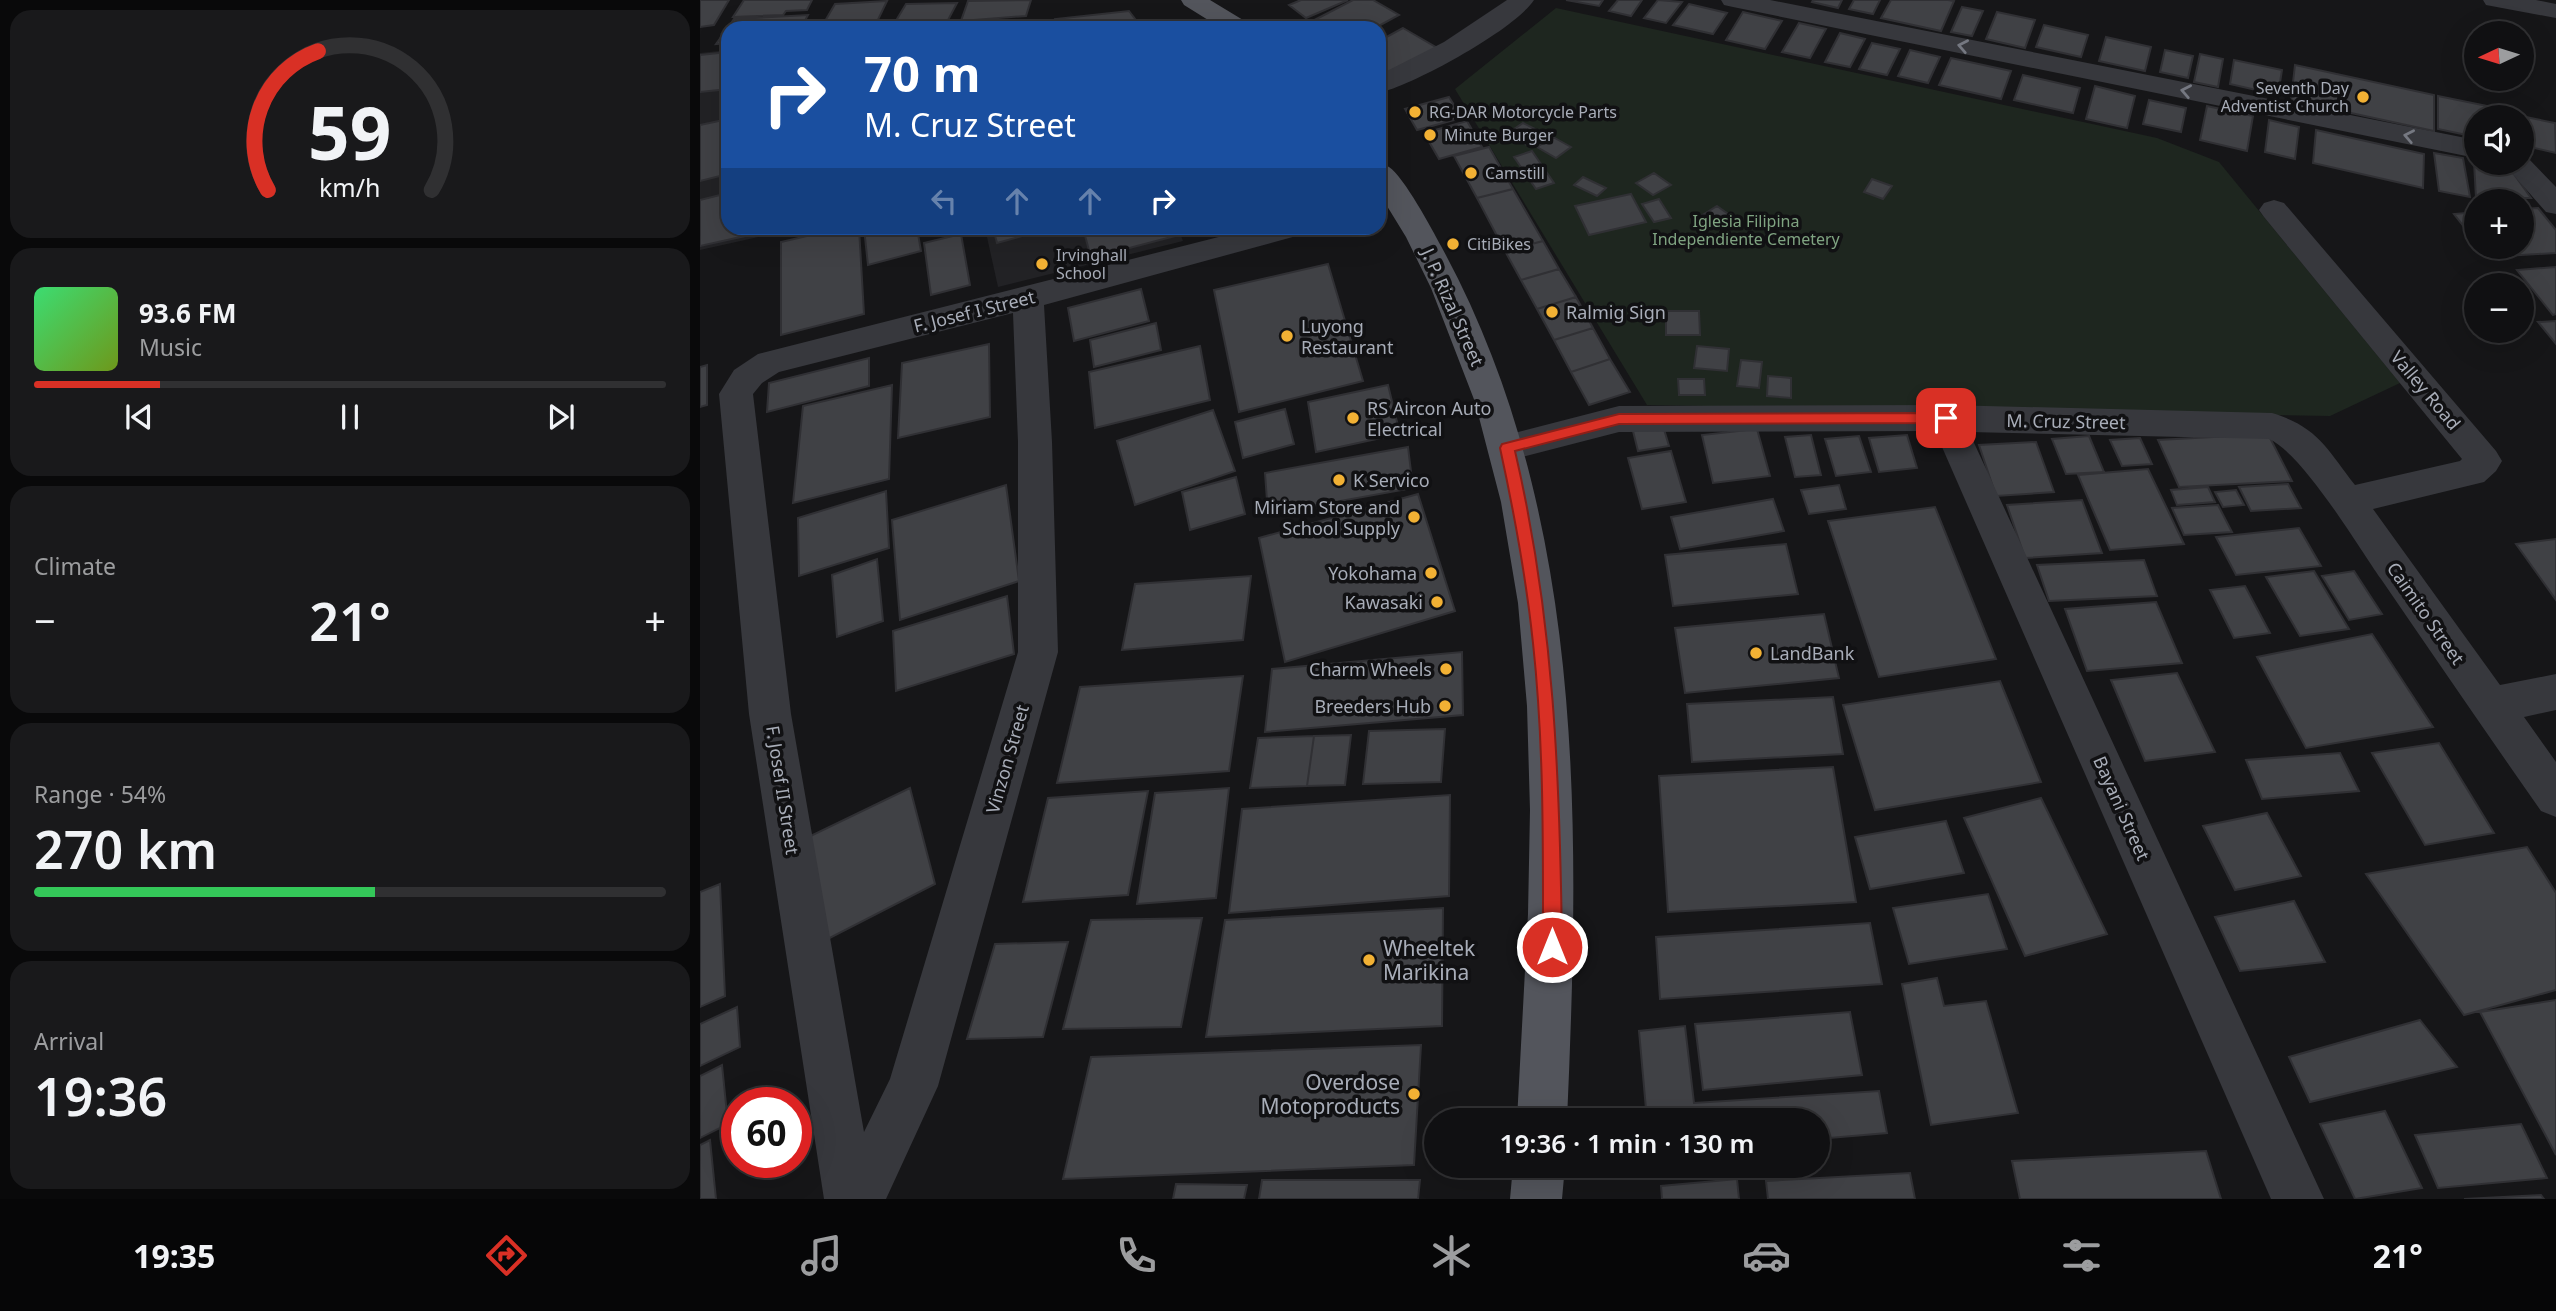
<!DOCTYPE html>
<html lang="en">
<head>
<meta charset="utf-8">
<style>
  body { margin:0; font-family:"Noto Sans",sans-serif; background:#19191b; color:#f1f3f6; height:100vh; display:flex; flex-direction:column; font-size:26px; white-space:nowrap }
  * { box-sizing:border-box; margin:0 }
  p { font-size:23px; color:#9c9d9f }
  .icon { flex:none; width:38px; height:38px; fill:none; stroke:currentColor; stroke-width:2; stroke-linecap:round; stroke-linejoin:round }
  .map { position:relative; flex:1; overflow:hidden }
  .side { display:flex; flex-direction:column; gap:10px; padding:10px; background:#09090a; width:700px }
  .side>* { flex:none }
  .guide { position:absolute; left:21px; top:21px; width:665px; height:214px; border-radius:21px; box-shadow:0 7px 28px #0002,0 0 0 2px #303032; background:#1a4fa0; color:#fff; overflow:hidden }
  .needle { width:46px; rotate:266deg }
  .tools { position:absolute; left:1764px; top:21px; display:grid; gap:14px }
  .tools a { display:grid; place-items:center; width:70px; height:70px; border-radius:50%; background:#101012; box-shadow:0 7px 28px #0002,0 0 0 2px #303032; font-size:35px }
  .speed { position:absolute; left:21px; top:1087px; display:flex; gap:14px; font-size:35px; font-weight:700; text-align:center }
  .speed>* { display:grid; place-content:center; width:91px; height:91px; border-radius:50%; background:#101012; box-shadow:0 7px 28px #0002,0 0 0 2px #303032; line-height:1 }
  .speed .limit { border:10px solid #d22; background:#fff; color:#111 }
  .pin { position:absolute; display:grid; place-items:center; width:60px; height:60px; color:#fff; margin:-30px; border-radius:14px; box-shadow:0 4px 10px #0006 }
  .me { position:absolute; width:77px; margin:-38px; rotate:0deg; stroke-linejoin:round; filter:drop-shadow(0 0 5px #0008) }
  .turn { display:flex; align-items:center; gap:24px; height:147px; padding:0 28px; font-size:32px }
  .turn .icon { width:91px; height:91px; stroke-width:2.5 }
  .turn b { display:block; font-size:49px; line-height:60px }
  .lanes { display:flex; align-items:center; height:66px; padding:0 28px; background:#0003; justify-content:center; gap:35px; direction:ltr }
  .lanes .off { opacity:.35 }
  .big { font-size:52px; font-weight:600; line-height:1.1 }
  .side .widget { flex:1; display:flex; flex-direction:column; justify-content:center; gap:10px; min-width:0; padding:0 24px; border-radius:21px; background:#19191b }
  .side .dial { align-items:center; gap:0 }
  .dial svg { height:182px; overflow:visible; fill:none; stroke:#303032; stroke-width:7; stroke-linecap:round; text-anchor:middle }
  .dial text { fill:#f1f3f6; stroke:none }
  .song { display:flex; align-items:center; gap:21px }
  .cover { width:84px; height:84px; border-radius:10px; background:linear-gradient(135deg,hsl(140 70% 55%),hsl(80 70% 35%)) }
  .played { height:7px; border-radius:4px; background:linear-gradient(90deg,#d93025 20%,#303032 20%) }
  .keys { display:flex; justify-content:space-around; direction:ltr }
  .heat { display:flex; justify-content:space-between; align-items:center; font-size:38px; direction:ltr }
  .charge { height:10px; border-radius:5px; background:linear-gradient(90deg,#34c759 54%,#303032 0) }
  .trip { position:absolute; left:724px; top:1108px; width:406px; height:70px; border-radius:35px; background:#101012; box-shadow:0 7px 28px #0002,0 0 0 2px #303032; font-weight:600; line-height:70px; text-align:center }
  .tabs { display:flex; height:112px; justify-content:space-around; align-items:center; background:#060607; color:#9c9d9f }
  .tabs .icon { width:49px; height:49px }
  .tabs .active { color:#d93025 }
  .tabs b { font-size:32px; color:#f1f3f6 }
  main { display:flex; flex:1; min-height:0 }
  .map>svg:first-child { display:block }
</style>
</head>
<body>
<main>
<section class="side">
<div class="widget dial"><svg viewBox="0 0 100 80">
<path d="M14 69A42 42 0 1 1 86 69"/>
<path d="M14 69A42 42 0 0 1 36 8" stroke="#d93025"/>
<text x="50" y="56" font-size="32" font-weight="700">59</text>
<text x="50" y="72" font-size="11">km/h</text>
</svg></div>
<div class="widget">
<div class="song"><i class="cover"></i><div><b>93.6 FM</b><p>Music</p></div></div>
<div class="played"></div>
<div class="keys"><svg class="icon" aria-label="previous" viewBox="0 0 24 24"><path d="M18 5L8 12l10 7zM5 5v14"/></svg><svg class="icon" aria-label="pause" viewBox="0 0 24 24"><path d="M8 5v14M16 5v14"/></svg><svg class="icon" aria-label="next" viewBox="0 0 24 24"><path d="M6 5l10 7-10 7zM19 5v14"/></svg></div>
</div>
<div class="widget"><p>Climate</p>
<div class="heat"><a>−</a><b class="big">21°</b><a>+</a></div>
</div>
<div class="widget"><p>Range · 54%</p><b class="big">270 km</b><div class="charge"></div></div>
<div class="widget"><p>Arrival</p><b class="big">19:36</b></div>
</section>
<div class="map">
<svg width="1856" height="1199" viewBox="0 0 1856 1199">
  <rect width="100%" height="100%" fill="#161618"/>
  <!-- built -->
  <path fill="#222225" d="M28,50V228H99L0,250V53Z
    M285,228H478L483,241L298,287Z"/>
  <!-- green -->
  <path fill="#1e261f" d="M856,8L1457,138L1519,162L1700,383L1630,416L947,405L755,89Z"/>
  <!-- building -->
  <path fill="#404145" stroke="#303034" stroke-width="2" d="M0,0H29L14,25L0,27Z
    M44,0H112L107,10L86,11L83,15L33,17Z
    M331,0L326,16L261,21L268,1Z
    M601,0H648L606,18L589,5Z
    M653,0H673L699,15L675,28H599Z
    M866,0H903L899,6Z
    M918,0H942L931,16L909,11Z
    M958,0L982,2L966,23L944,18Z
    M1113,0H1142L1138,8L1112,2Z
    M1154,0H1180L1173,14L1149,9Z
    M1191,0H1248L1254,1L1241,31L1181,18Z
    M187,1L174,28H121L135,4Z
    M257,3L247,22L194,24L206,4Z
    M989,4L1027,13L1013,34L973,25Z
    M1262,7L1283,11L1272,36L1251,32Z
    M429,11L442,28H357L355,19Z
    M1043,12L1082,21L1065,49L1026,40Z
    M1297,12L1335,20L1325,48L1286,39Z
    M108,15L101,28H28V43L16,44L34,19Z
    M346,22L345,28H286Z
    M1099,23L1126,29L1110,58L1082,52Z
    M1344,25L1388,35L1381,57L1336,47Z
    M703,28L739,49L679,77V41Z
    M1140,33L1165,39L1150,67L1125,62Z
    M1406,37L1451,47L1445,71L1399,61Z
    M1172,43L1200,49L1187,75L1159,69Z
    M1210,50L1240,57L1228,83L1198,76Z
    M1465,50L1493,56L1488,78L1460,72Z
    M28,52V89L0,92V55Z
    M1500,54L1523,59L1518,87L1494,82Z
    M1251,58L1311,71L1301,99L1239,85Z
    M1534,60L1582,70L1578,95L1530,84Z
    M1595,65L1734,95V131L1591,100Z
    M1323,75L1380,88L1373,113L1314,100Z
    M1395,86L1435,96L1427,128L1386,119Z
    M1738,96L1807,110V117H1776V137L1738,129Z
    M749,97L762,118L717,130L705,109Z
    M1449,100L1486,108L1481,132L1443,124Z
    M1507,106L1553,116L1547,151L1500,140Z
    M1816,115L1855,123L1856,153L1822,145V117Z
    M28,119V174L0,181V125Z
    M1569,120L1599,127L1595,159L1565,152Z
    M767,121L782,147L739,159L724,133Z
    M823,123L843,133L827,145L807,134Z
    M1616,130L1724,154L1723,188L1613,163Z
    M853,137L871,147L856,158L837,147Z
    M789,147L813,189L777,198L754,156Z
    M832,151L854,183L836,189L814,157Z
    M1734,153L1763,158L1770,197L1739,191Z
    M1774,162L1806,163L1831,198H1776Z
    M954,173L971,185L953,195L936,183Z
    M883,177L906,188L897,196L874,185Z
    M1172,179L1192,186L1183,199L1164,192Z
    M813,189L843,241L805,251L777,198Z
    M28,193V228H68V231L0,246V200Z
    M931,194L946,222L889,235L875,206Z
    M959,199L971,218L954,222L942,204Z
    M1017,206L1031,216L1007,231L993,221Z
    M1838,208L1856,230V253L1788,257L1780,247H1822V209Z
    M1776,212V242L1754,214Z
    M141,228H159L164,314L81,335V242Z
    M164,228H217L221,251L168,265Z
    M293,228H351L297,243Z
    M383,228H477L479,235L391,258Z
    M261,234L270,285L231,295L224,243Z
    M843,241L859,269L821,280L805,251Z
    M628,264L663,381L539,412L514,290Z
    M1856,267V314L1853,315L1817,270Z
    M859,269L876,297L837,309L821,280Z
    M441,289L449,321L374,341L368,308Z
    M876,297L893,328L854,340L837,309Z
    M966,311H999L1000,335H966Z
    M1856,321V344L1838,322Z
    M456,323L461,350L394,367L390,340Z
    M893,328L910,359L871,372L854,340Z
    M289,344L290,417L198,438L202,363Z
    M500,346L510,400L395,428L389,372Z
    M997,346L1029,349L1027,371L994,368Z
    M169,358V386L67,412L69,383Z
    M910,359L930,392L889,405L871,372Z
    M1041,360L1062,362L1059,388L1037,386Z
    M7,365V405L0,407V367Z
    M1068,376L1091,378V398L1067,396Z
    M978,379H1004L1005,395H979Z
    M192,385L189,479L93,503L103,406Z
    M688,385L700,434L616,452L608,402Z
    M585,409L594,444L543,458L535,422Z
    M513,410L535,471L435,505L417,441Z
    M963,426L969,446L938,451L933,431Z
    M1057,429L1070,476L1013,483L1002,435Z
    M1568,434L1592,481L1479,487L1458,440Z
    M1111,435L1121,475L1095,477L1085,437Z
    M1207,435L1217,468L1179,472L1169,438Z
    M1159,436L1171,472L1136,476L1125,439Z
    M1389,436L1404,472L1366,474L1352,439Z
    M1440,438L1452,464L1422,466L1410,440Z
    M1336,442L1354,492L1296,496L1279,445Z
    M708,447L713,488L568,514L565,473Z
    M971,451L986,502L942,509L928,458Z
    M1448,469L1484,544L1410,550L1378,475Z
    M536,477L545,514L490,530L482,492Z
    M1588,484L1601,508L1551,511L1539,487Z
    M306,485L319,581L200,620L192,520Z
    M1139,485L1146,509L1109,514L1101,490Z
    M1508,487L1515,502L1477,505L1471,490Z
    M1536,490L1544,505L1523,507L1515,492Z
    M186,491L189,548L99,576L98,518Z
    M718,494L755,611L585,662L559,538Z
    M1073,499L1084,531L980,549L971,517Z
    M1382,500L1402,553L1325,558L1307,505Z
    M1518,505L1532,532L1484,535L1472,508Z
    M1235,507L1296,659L1179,677L1128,521Z
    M1599,528L1621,566L1536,575L1516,537Z
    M1856,539V600L1816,544Z
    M1086,544L1098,594L973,606L965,555Z
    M177,559L183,621L137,637L132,575Z
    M1444,560L1457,596L1349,601L1337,565Z
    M1614,571L1649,629L1600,636L1566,577Z
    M1654,571L1682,614L1649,620L1622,576Z
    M551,576L543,640L422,650L435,584Z
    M1545,586L1570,633L1534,638L1510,590Z
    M307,596L314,654L196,691L193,631Z
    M1456,602L1482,663L1387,671L1365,609Z
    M1124,614L1139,678L985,693L975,628Z
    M1672,634L1733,727L1606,748L1557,657Z
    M762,652L763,715L565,732L572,669Z
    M1477,673L1515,752L1445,761L1411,680Z
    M543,676L529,771L357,783L380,687Z
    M1300,681L1341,782L1175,810L1143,705Z
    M1133,697L1143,754L992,762L987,704Z
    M745,729L741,782L663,784L669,731Z
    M651,735L645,785L607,786L614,736Z
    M614,736L607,786L550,788L558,738Z
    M1739,743L1794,833L1725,845L1672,753Z
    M1640,753L1659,791L1562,799L1546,760Z
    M1133,767L1156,902L968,912L959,776Z
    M210,788L235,884L118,944L98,842Z
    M529,788L516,898L437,904L455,793Z
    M448,791L428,895L323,902L348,798Z
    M750,795L749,896L529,913L542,809Z
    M1341,798L1407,934L1325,956L1264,818Z
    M1567,813L1601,876L1535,890L1503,826Z
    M1246,821L1264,873L1170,889L1155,837Z
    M1827,847L1856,893V990L1764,1015L1666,874Z
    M20,884L25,996L0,1007V892Z
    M1288,894L1307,949L1209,964L1193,908Z
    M1594,901L1625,962L1540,971L1515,917Z
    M743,908L742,1026L506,1037L525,920Z
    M502,918L481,1027L363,1029L391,920Z
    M1170,923L1182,984L960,999L956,937Z
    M368,942L343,1037L267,1039L295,944Z
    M1237,978L1244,1006L1286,1001L1318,1113L1231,1125L1202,984Z
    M1856,1000V1155L1780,1012Z
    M37,1007L40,1047L0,1066V1024Z
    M1150,1012L1162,1075L1003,1090L995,1024Z
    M1720,1020L1757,1067L1610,1102L1589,1057Z
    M985,1026L994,1103L1179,1091L1187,1133L1118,1139V1120H947L939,1031Z
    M721,1045L714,1165L363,1179L391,1057Z
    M22,1065L28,1124L0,1138V1076Z
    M1685,1111L1722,1188L1655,1199L1620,1124Z
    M1821,1124L1847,1178L1738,1188L1715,1135Z
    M10,1140L16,1199H0V1145Z
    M1506,1151L1521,1199H1320L1312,1161Z
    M1210,1173L1215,1199H1068L1066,1181Z
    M1037,1179L1039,1199H962L961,1186Z
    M562,1180H720L718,1199H559Z
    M476,1184L547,1185L544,1199H473Z
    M1841,1195L1844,1199H1764Z"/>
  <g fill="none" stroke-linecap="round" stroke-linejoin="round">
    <!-- minor -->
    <path fill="#37383d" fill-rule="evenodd" d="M807,0H834C814,30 715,84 679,93V75L744,42Z
      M1021,0H1070L1776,140V158L1033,7L1024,5Z
      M1783,0H1836L1856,4V18L1786,5Z
      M1822,155L1827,157L1856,187V214L1846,212L1803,163H1822Z
      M1574,200L1584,203L1796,451L1802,461L1796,471L1784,482L1673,509L1800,685L1856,674V710L1824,717L1856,762V817L1841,811C1787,734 1734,656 1681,579C1657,545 1603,454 1569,439L1269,432L1624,1199H1571L1235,431L919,432L807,461L795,458L790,448L795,438L919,406L1246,405L1572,413C1618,427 1627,449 1655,485L1760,461L1762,459L1564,217L1559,210L1564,203Z
      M554,228H604L600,235L344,305L352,442L358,652L238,1086L186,1199H124L49,714L19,394L34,370L58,354ZM313,313L318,442V652L190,1079L164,1132L91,714L53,394L62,383L79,372Z"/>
    <!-- major -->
    <path fill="#53555c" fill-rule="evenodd" d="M481,0H510L548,23L552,28H521L484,5Z
      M679,164C682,165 686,165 689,167C704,177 732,229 741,246C887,513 880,825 867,1120H817L828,914L830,810L827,706L818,603L801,502L775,402L731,288L706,237L679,193Z
      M813,1166H865L862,1199H810Z"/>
  </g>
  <!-- one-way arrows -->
  <defs><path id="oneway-chevron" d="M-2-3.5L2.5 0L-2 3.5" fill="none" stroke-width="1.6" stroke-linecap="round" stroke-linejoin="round" transform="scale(1.75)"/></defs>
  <g stroke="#757881">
    <use href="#oneway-chevron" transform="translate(1263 46) rotate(-169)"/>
    <use href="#oneway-chevron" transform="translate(1486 91) rotate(-169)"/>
    <use href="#oneway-chevron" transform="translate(1709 136) rotate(-169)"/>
  </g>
  <!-- route -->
  <path fill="#d93025" stroke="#8d1f18" stroke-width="2" d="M1246,413L1253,418L1246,423L919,424L815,451C854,619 860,777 862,947L859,954L852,957L846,954L843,947C843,846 844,744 833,643C826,577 814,512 800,448L802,444L919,414Z"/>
  <!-- markers -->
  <g fill="#f2b134" stroke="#111113" stroke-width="2.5">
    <circle cx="1663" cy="97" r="7"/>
    <circle cx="715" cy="112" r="7"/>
    <circle cx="730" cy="135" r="7"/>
    <circle cx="771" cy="173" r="7"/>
    <circle cx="753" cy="244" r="7"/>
    <circle cx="342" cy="264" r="7"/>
    <circle cx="852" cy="312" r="7"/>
    <circle cx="587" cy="336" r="7"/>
    <circle cx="653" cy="418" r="7"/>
    <circle cx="639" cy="480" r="7"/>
    <circle cx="714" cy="517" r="7"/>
    <circle cx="731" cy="573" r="7"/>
    <circle cx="737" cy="602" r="7"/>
    <circle cx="1056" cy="653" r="7"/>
    <circle cx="746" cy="669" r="7"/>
    <circle cx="745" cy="706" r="7"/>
    <circle cx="669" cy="960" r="7"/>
    <circle cx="714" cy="1094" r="7"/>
  </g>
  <g text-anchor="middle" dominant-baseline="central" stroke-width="7" stroke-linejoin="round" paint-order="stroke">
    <!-- far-poi labels -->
    <g font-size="16" fill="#a8adb8" stroke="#111113" text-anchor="start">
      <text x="1649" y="88" text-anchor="end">Seventh Day<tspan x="1649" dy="18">Adventist Church</tspan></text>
      <text x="729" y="112">RG-DAR Motorcycle Parts</text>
      <text x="744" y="135">Minute Burger</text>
      <text x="785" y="173">Camstill</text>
      <text x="767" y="244">CitiBikes</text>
      <text x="356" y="255">Irvinghall<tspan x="356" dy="18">School</tspan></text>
    </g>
    <!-- far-park labels -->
    <g font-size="16" fill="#7fa381" stroke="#111113">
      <text x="1046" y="221">Iglesia Filipina<tspan x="1046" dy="18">Independiente Cemetery</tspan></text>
    </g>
    <!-- street labels -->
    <g font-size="18" fill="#a8adb8" stroke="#111113">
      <text transform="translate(753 307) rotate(66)">J. P. Rizal Street</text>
      <text transform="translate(274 311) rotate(-14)">F. Josef I Street</text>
      <text transform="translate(1726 390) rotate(50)">Valley Road</text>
      <text transform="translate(1366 421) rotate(1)">M. Cruz Street</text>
      <text transform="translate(1726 613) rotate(55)">Caimito Street</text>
      <text transform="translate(307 759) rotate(-74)">Vinzon Street</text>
      <text transform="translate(83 790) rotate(81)">F. Josef II Street</text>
      <text transform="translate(1422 808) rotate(66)">Bayani Street</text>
    </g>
    <!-- poi labels -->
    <g font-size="18" fill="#a8adb8" stroke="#111113" text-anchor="start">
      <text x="866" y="312">Ralmig Sign</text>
      <text x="601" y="326">Luyong<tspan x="601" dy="21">Restaurant</tspan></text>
      <text x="667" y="408">RS Aircon Auto<tspan x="667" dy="21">Electrical</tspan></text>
      <text x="653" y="480">K Servico</text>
      <text x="700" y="507" text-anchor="end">Miriam Store and<tspan x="700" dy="21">School Supply</tspan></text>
      <text x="717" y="573" text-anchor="end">Yokohama</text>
      <text x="723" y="602" text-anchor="end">Kawasaki</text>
      <text x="1070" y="653">LandBank</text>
      <text x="732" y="669" text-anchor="end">Charm Wheels</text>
      <text x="731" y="706" text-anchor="end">Breeders Hub</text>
    </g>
    <!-- near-poi labels -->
    <g font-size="21" fill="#a8adb8" stroke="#111113" text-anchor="start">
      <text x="683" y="948">Wheeltek<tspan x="683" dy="24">Marikina</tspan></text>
      <text x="700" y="1082" text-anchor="end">Overdose<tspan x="700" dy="24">Motoproducts</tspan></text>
    </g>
  </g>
</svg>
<div class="tools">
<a><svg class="needle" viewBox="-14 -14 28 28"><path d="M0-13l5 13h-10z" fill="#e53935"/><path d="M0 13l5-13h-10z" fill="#9c9d9f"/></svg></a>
<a><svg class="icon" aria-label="sound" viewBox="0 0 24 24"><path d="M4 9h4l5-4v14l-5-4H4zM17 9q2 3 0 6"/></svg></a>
<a>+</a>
<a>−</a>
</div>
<div class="speed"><div class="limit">60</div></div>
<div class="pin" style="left:1246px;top:418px;background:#d93025"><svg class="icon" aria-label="arrive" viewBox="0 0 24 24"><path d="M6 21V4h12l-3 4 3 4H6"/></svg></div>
<svg class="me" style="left:852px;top:947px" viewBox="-20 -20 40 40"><circle r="17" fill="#d93025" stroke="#fff" stroke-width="3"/><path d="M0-11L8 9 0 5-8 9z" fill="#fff"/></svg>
<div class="trip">19:36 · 1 min · 130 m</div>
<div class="guide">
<div class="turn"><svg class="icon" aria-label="right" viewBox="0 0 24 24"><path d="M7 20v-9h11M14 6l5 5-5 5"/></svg><div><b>70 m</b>M. Cruz Street</div></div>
<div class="lanes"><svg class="icon off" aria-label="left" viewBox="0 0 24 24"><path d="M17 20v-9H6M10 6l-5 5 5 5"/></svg><svg class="icon off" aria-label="ahead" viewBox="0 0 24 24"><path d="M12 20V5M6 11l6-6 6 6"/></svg><svg class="icon off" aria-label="ahead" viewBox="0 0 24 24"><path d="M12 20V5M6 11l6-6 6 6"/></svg><svg class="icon" aria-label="right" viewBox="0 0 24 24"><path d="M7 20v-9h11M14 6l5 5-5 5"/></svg></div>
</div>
</div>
</main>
<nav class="tabs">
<b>19:35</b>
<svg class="icon active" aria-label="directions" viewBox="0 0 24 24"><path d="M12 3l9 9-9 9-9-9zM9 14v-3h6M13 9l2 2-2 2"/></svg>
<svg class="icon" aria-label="music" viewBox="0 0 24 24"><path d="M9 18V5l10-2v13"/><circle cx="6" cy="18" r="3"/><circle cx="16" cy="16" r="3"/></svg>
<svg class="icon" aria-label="phone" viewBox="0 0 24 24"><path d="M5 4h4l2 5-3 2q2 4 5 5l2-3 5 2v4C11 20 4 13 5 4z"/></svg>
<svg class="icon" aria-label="climate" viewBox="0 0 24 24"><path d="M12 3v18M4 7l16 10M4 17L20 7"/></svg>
<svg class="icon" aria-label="car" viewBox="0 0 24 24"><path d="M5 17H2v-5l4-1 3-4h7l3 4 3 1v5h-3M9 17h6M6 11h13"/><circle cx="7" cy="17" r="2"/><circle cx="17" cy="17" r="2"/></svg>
<svg class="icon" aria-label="filters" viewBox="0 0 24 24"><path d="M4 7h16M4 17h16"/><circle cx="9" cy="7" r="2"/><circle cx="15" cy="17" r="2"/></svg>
<b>21°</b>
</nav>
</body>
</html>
